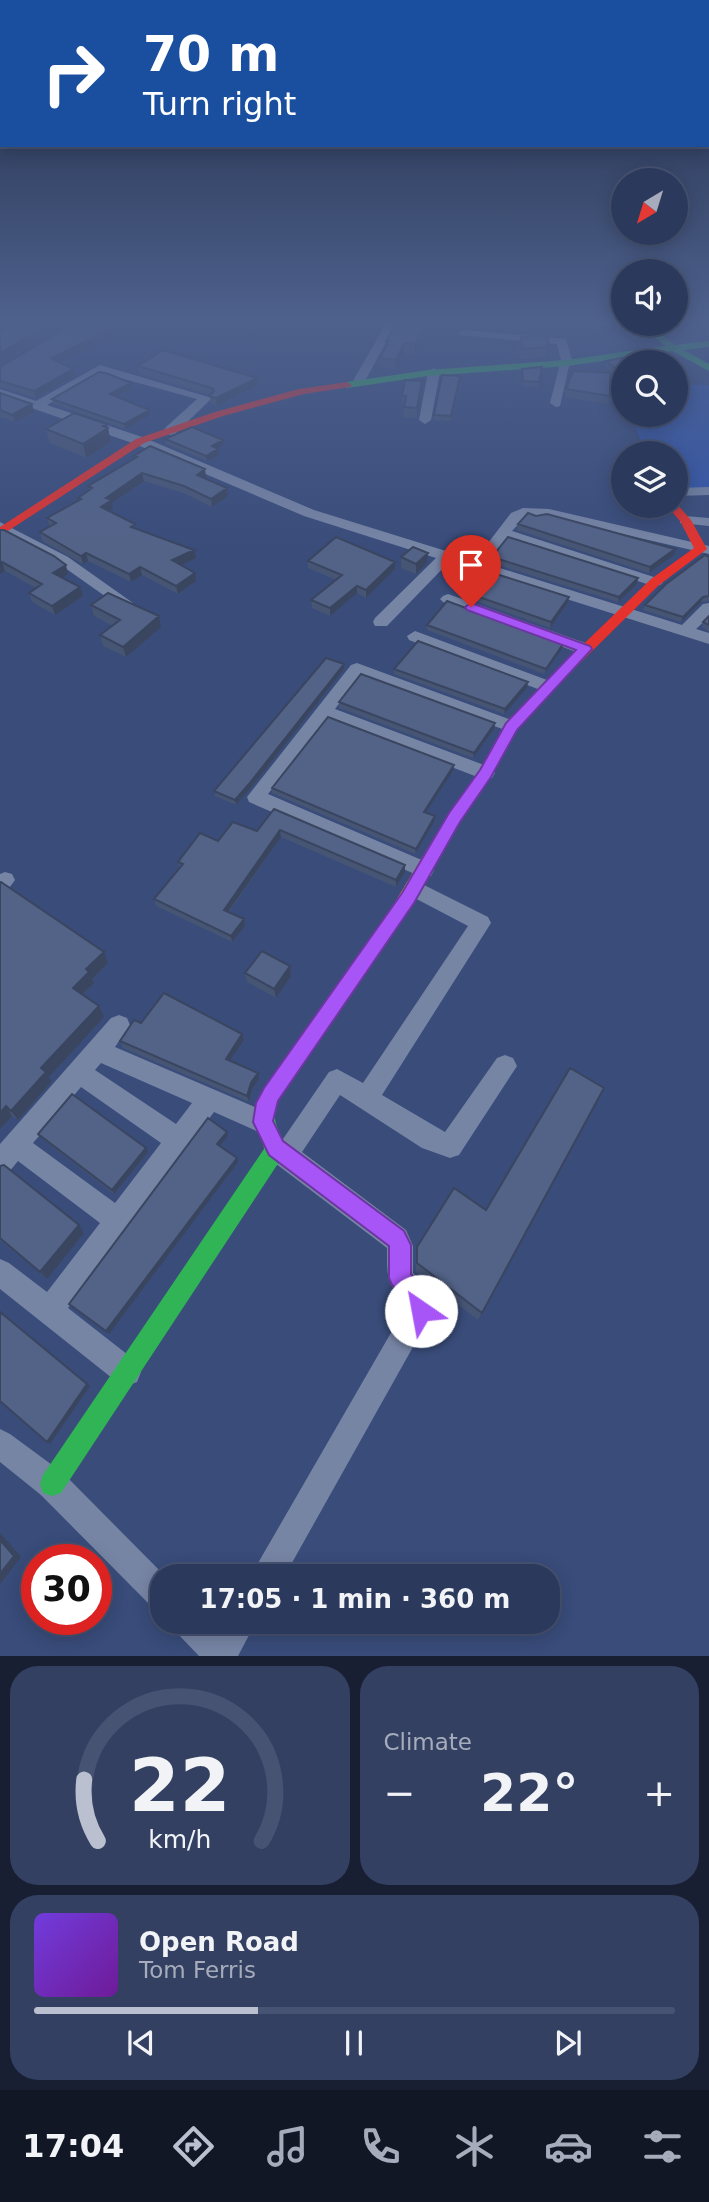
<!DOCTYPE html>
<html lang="en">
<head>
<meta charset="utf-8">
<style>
  body { margin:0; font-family:"DejaVu Sans",sans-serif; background:#334062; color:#f1f3f6; height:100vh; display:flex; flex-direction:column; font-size:26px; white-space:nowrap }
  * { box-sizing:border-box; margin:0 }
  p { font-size:23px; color:#a6acbb }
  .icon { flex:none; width:38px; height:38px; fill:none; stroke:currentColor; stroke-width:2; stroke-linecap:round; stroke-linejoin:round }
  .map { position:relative; height:1656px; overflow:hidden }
  .drawer { display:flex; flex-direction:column; gap:10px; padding:10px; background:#181f33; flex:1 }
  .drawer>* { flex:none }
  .guide { position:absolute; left:0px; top:0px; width:710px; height:147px; box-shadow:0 4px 18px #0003,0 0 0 2px #475372; background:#1a4fa0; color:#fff; overflow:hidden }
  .needle { width:46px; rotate:218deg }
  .fabs { position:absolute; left:611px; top:168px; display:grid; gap:14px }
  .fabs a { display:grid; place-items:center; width:77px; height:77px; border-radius:50%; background:#2b395c; box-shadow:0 4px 18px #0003,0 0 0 2px #475372; font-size:35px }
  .speed { position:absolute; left:21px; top:1544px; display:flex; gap:14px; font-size:35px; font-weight:700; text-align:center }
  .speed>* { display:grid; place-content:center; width:91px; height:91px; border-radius:50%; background:#2b395c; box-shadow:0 4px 18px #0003,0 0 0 2px #475372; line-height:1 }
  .speed .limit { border:10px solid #d22; background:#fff; color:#111 }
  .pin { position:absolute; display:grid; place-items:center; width:60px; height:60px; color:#fff; margin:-72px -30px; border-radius:50% 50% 50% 0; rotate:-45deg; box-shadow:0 0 7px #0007 }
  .pin .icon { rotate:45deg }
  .me { position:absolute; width:77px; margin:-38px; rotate:327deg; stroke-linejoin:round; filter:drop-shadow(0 0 5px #0008) }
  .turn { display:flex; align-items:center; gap:24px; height:147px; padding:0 28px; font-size:32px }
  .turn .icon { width:91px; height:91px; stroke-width:2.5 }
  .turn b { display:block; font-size:49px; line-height:60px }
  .big { font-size:52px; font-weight:800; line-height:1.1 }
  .drawer .tile { flex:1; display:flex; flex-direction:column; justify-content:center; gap:10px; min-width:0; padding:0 24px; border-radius:28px; background:#334062 }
  .drawer .dial { align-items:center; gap:0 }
  .dial svg { height:182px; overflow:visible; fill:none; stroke:#475372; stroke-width:7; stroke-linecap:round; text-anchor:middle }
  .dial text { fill:#f1f3f6; stroke:none }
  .song { display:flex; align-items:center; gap:21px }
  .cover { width:84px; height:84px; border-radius:10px; background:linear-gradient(135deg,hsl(260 70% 55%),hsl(280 70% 35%)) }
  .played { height:7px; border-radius:4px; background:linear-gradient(90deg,#bac0d0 35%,#475372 35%) }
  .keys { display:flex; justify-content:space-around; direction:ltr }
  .heat { display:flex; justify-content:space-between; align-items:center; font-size:38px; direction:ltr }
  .drawer .tiles { flex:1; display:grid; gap:10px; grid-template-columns:1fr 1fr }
  .tile:last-child { grid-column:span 2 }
  .trip { position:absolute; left:150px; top:1564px; width:410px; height:70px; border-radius:28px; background:#2b395c; box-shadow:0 4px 18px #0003,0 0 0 2px #475372; font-weight:800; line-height:70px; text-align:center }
  .tabs { display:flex; height:112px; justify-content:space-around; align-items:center; background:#111725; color:#a6acbb }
  .tabs .icon { width:49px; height:49px }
  .tabs .on { color:#bac0d0 }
  .tabs b { font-size:32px; color:#f1f3f6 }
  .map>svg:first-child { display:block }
</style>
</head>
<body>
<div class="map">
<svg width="709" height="1656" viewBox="0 0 709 1656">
  <rect width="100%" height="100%" fill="#394c7a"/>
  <!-- green -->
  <path fill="#3356ab" d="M676,384L709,385V488L676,489V453H645L631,415H676Z"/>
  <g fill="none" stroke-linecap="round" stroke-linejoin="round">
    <!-- street -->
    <path fill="#7785a5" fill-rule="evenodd" d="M388,320H398L365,381L355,384L353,381Z
      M463,330L566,339L573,363L569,366L560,406L556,407L550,403L561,360L557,344L459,335L457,333Z
      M100,365L212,398L175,434L170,435L164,431L165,428L197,399L102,373L47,405L145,438L314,510L475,560L511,513L523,508L549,509L709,546V554L549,517L526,516L512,531L660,579L663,582L660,585H650L506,539L487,564L682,625L703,604L709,603V617L696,629L709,633V644L449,562L387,626H375L373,622L375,618L436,558L304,516L135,444L0,397V389L36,401Z
      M434,368L440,372L431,420L425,424L419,420L428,372Z
      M709,487V495L676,496V488Z
      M685,516L709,518V526L680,523V517Z
      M0,522L68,557L133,603L125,608L119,606L58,563L0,532Z
      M448,594L591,645L593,649L585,654L579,653L443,602L440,599L443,596Z
      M415,631L555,683L557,687L549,693L543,691L409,640L407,636Z
      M357,663L517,722L520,726L517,730H505L360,676L335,709L492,768L495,773L492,778H480L327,719L268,794L431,864L434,870L431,876L424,878L249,802L247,797L351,665Z
      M5,872L12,874L15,880L7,891L0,893V874Z
      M414,880L488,917L491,923L382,1095L445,1132L497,1058L505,1055L513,1058L517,1066L459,1155L450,1158L422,1148L340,1095L302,1152L406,1230L413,1246V1273L430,1289L436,1306L284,1577H250L407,1305C386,1283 387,1278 387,1248L267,1157L264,1148L267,1139L276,1136L283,1139L329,1072L337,1069L363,1083L468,926L407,894L404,888L407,882Z
      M119,1015L127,1018L130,1025L115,1047L271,1114L275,1122L271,1130L263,1134L214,1112L68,1308L137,1362L141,1372L137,1382L127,1386L117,1382L0,1289V1259L9,1263L47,1292L100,1223L18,1161L9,1172L0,1175V1144L111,1018ZM101,1063L192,1103L176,1124L95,1070ZM81,1087L161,1143L115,1203L33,1143Z
      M0,1429L10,1434L63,1473L166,1577H163V1612L152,1607L41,1495L0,1462Z
      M172,1622H211L218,1629L221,1622H256L238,1656H199L177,1633Z"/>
    <!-- fast -->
    <path fill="#30b455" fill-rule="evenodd" d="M638,324H647L675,345L709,341V347L683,350L709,364V371L672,351L567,366L428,376L347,388L342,385L347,382L428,370L567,360L665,346Z
      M392,915L398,917L401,922L398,927L275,1106C271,1131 290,1137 281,1159L61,1493L52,1496L43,1493L40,1484L43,1475L264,1149C263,1126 246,1126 259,1096L386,917Z"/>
    <!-- slow -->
    <path fill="#ff9f0a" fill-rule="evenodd" d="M572,658L579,663L577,666L517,729L491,777L461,821L398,927L392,929L386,927L383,922L386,917L449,813L480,770L506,722L567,660Z"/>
    <!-- jam -->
    <path fill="#e5322d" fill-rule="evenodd" d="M347,382L352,385L350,387L304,394L223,416L144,443L0,536V527L136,439L215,412L299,389Z
      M676,503L691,520L707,549L659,585L577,666H567L565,663L567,660L651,579L694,548L680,521L667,506H676Z"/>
  </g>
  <!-- wall -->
  <path fill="#475575" d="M581,320H620L624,324L623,331L600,334Z
    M709,320V338L706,337L705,328L707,321Z
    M119,333L59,362L73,369L75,376L36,398L0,387V367Z
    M423,336L415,354L404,353L395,369L380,367V358L386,346V341Z
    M521,337L549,338L545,357L520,359L519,347Z
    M640,354L623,382L619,383L610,376V396L608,404L565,397L566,389L606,373L604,371L606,361Z
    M138,366L258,385L217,406L210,403V395L139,374Z
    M542,367L538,387L523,386L522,369Z
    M460,376L451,421L434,420V415Z
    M132,388L116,396L150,415L125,429L53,404L52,399Z
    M422,390L417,418L403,417L404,405H402V396Z
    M0,393L32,404L34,412L15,422L2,417L0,418Z
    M107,424L111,442L86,458L50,443L46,429Z
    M165,439L223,440V445L217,449H218L219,455L207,461L166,444Z
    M134,456L206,477L205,478L227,488L228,496L212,507L186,494L144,481L112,503L113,508L109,511L136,529L196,558L181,565L196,581L178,594L142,575L131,582L88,561L83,564L42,541L40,532L50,527L47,518L79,501L78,498L89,490L88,486L135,459Z
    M518,524L674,555L649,573L517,530Z
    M0,530L68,574L62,578L83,596L55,615L32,602L29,593L36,588L5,571L0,574Z
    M401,557L427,563L416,574L401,568Z
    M492,557L638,578L637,584L618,602L491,563Z
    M709,557V601L701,602L681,622L643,610L645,605Z
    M308,561L395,569L366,598L357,593L330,616L312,608L311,600L336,580L308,568Z
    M459,590L568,602L550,628L459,595Z
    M91,605L159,616L161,627L126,657L103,646L100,635L113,626L94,616Z
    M709,616V632L702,627L703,622Z
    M427,625L562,649L544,674L427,630Z
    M344,664V669L250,789L236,805L215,796L214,791Z
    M394,669L527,688L504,714L394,674Z
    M339,702L494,729L473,758L339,708Z
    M453,771L426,813L435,816L434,822L415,854L272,793V788Z
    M274,809L405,872L396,887L281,837L229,912L244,919L245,926L232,942L156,906L154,899L179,868L178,862L218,841L257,831Z
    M0,882L104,952L108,963L92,979L94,983L83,995L99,1006L104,1017L49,1077L52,1081L18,1120L12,1116L0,1129Z
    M290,966L291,976L276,998L247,982L245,973Z
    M141,1023L242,1034L244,1040L230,1061L259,1079L252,1089L249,1102L123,1048L120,1041Z
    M598,1100L478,1320L416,1272V1256L417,1247L486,1210Z
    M38,1134L148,1152L114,1194L41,1138Z
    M0,1166L84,1233L47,1279L0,1240Z"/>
  <!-- shaded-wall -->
  <path fill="#3a455f" d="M57,320H70L0,361V353Z
    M127,320H139L119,333L53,365L51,358Z
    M624,324L623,331L600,334L602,327Z
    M424,326L423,336L415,354V344Z
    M404,343V353L395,369L396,360Z
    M73,369L75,376L36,398L34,391Z
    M621,373H623V382L619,383Z
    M257,378L258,385L217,406L216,398Z
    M422,381V390L417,418V408Z
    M131,383L132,388L111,399L110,394Z
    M32,404L34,412L15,422L12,415Z
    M149,410L150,415L125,429L124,424Z
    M107,424L111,442L86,458L83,444Z
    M223,440V445L213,452L212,446Z
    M218,449L219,455L207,461L206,456Z
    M205,469L206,477L198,483L197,475Z
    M142,473L144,481L112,503L113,508L103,515L101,507L106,498Z
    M227,488L228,496L212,507L211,499Z
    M675,549L674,555L649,573L650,567Z
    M194,550L196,558L173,569L172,560Z
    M86,553L88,561L83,564L81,556Z
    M428,553L427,563L416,574V564Z
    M2,562L5,571L0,574V563Z
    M395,562V569L366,598V590Z
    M66,565L68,574L56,582L53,573Z
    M140,567L142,575L131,582L129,574Z
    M195,573L196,581L178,594L176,586Z
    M638,578L637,584L618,602L619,597Z
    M357,586V593L330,616V608Z
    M80,587L83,596L55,615L52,606Z
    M569,597L568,602L550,628L551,622Z
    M703,597L701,602L681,622L683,617Z
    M159,616L161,627L126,657L123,647Z
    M563,644L562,649L544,674L546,669Z
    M344,664V669L250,789L236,805L235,800Z
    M528,682L527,688L504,714L505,709Z
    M495,723L494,729L473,758L474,753Z
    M454,765L453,771L423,817L424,812Z
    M435,816L434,822L415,854L416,849Z
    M280,830L281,837L225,916L224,910Z
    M405,865V872L396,887V880Z
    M244,919L245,926L232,942L231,936Z
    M104,952L108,963L92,979L94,983L78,999L73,988L86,969Z
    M290,966L291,976L276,998L274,989Z
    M99,1006L104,1017L49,1077L52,1081L18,1120L11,1111L41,1068Z
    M242,1034L244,1040L227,1065L226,1059Z
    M258,1073L259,1079L252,1089L249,1102L247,1096L251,1083Z
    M604,1088L598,1100L478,1320L482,1313Z
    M6,1106L12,1116L0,1129V1113Z
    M227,1132L228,1136L218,1148L217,1144Z
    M146,1148L148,1152L114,1194L112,1190Z
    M237,1158L238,1162L109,1334L106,1331Z
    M79,1225L84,1233L47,1279L40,1272Z
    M87,1384L90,1386L50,1444L47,1442Z
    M0,1533L21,1557L0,1584Z"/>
  <!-- building -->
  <path fill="#536388" stroke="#3a455f" stroke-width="2" d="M34,320H57L0,353V332L12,325L20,328Z
    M80,320H127L118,326L51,358L73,369L34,391L0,381V367Z
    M592,320H620L624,324L602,327Z
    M396,323L424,326L415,344L404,343L396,360L380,358L389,341H386Z
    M521,337L549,338L547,347L522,349Z
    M163,350L257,378L216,398L209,396L214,391L212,388L138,366Z
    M640,354L650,362H623V373H621L606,361Z
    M542,367L539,382L523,381L522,369Z
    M573,371L610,373V396L566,389Z
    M99,372L106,373L131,383L110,394L149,410L124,424L52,399Z
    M442,375L460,376L451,416L434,415Z
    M405,380L422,381L417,408L404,407L406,396H402Z
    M0,393L32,404L12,415L0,410Z
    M74,413L107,424L103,426L108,428L83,444L46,429Z
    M192,427L223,440L212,446L218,449L206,456L165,439Z
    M150,446L205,469L197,475L227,488L211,499L184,486L142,473L106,498L112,500L101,507L135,524L131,527L194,550L172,560L195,573L176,586L140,567L129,574L86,553L81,556L40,532L56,523L47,518L81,499L78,498L92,488L88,486L137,457L134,456Z
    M528,513L536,516L547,514L675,549L650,567L518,524Z
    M0,530H4L54,556L66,565L53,573L80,587L52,606L29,593L42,584L2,562L0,563Z
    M336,537L395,562L366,590L357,586L330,608L311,600L342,575L308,561Z
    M508,537L638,578L619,597L492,557Z
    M413,547L428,553L416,564L401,557Z
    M705,555L709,557V596L703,597L683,617L645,605L666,584Z
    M477,568L569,597L551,622L459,590Z
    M108,593L159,616L123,647L100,635L120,620L91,605Z
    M447,601L563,644L546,669L427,625Z
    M709,616V625L703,622Z
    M418,641L528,682L505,709L394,669Z
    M326,658L344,664L249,784L235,800L214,791Z
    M361,674L495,723L474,753L339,702Z
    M328,717L454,765L424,812L435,816L416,849L272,788Z
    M274,809L405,865L396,880L280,830L224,910L244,919L231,936L154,899L183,864L178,862L200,833L218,841L233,822L257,831Z
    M0,882H1L104,952L86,969L89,972L73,988L99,1006L41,1068L46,1072L11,1111L6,1106L0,1113Z
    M262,951L290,966L274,989L245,973Z
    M164,993L242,1034L226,1059L258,1073L251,1083L247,1096L120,1041L134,1020L141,1023Z
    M570,1068L604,1088L482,1313L417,1263V1247L454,1188L486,1210Z
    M72,1094L146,1148L112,1190L38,1134Z
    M208,1118L227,1132L217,1144L237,1158L106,1331L69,1304Z
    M4,1165L79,1225L40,1272L0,1238V1166Z
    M0,1312L87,1384L47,1442L0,1401Z
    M0,1540L14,1556L0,1574Z"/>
  <!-- sky -->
  <linearGradient id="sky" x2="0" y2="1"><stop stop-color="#1f2a43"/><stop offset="0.58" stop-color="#4e618d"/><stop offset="1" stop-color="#4e618d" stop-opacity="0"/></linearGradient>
  <rect width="709" height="551" fill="url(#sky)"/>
  <!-- route -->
  <path fill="#a855f7" stroke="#6d37a1" stroke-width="2" d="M471,603L590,646L592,649L517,730L491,777L460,822L414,903L278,1101L273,1121L283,1141L404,1231L411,1245V1274C424,1288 438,1298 429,1319L421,1322L413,1319L411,1306L392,1285L389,1278V1246L269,1155L253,1122L256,1103L264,1088L402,893L449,813L480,770L506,723L576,650L467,610L465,607Z"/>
</svg>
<div class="fabs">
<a><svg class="needle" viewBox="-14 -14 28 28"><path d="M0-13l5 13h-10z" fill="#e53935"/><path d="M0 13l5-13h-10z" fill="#a6acbb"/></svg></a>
<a><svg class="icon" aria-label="sound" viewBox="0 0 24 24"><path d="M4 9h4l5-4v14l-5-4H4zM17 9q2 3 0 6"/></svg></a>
<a><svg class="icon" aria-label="search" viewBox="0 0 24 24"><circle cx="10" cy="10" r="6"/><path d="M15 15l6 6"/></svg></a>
<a><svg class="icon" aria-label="layers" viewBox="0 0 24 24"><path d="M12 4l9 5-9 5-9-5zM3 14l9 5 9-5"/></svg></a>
</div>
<div class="speed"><div class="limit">30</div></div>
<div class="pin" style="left:471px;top:607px;background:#d93025"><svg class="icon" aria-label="arrive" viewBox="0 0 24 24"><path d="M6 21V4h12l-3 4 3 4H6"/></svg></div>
<svg class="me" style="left:421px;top:1311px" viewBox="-20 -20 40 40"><circle r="19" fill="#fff"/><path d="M0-13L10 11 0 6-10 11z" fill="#a855f7"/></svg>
<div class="trip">17:05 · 1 min · 360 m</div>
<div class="guide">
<div class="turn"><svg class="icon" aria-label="right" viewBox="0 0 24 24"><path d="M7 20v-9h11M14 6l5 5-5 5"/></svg><div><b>70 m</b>Turn right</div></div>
</div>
</div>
<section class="drawer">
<div class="tiles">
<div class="tile dial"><svg viewBox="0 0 100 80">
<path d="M14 69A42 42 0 1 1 86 69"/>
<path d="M14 69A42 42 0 0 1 8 42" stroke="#bac0d0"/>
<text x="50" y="56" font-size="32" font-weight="700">22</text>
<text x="50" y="72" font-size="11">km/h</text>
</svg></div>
<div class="tile"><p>Climate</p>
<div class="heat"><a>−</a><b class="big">22°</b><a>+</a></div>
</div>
<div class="tile">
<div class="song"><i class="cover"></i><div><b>Open Road</b><p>Tom Ferris</p></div></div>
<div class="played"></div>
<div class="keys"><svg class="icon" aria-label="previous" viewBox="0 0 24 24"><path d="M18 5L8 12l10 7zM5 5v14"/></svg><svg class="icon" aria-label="pause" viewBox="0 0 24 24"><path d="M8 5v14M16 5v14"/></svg><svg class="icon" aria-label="next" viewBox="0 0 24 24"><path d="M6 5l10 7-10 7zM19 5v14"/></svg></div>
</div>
</div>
</section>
<nav class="tabs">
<b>17:04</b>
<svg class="icon on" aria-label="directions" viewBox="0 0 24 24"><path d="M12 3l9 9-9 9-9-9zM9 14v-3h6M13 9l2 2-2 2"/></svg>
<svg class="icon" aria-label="music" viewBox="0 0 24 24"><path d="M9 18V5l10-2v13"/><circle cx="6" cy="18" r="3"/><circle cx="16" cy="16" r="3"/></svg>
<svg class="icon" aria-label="phone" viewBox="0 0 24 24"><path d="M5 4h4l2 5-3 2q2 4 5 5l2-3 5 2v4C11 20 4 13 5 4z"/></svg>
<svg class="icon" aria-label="climate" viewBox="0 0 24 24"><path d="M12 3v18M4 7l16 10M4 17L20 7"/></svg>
<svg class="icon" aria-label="car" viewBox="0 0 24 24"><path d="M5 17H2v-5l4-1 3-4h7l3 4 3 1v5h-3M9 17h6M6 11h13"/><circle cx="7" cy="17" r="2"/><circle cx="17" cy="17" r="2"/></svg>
<svg class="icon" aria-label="filters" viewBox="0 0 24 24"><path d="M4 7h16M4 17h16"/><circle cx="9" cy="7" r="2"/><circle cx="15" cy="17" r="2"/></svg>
</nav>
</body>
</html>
